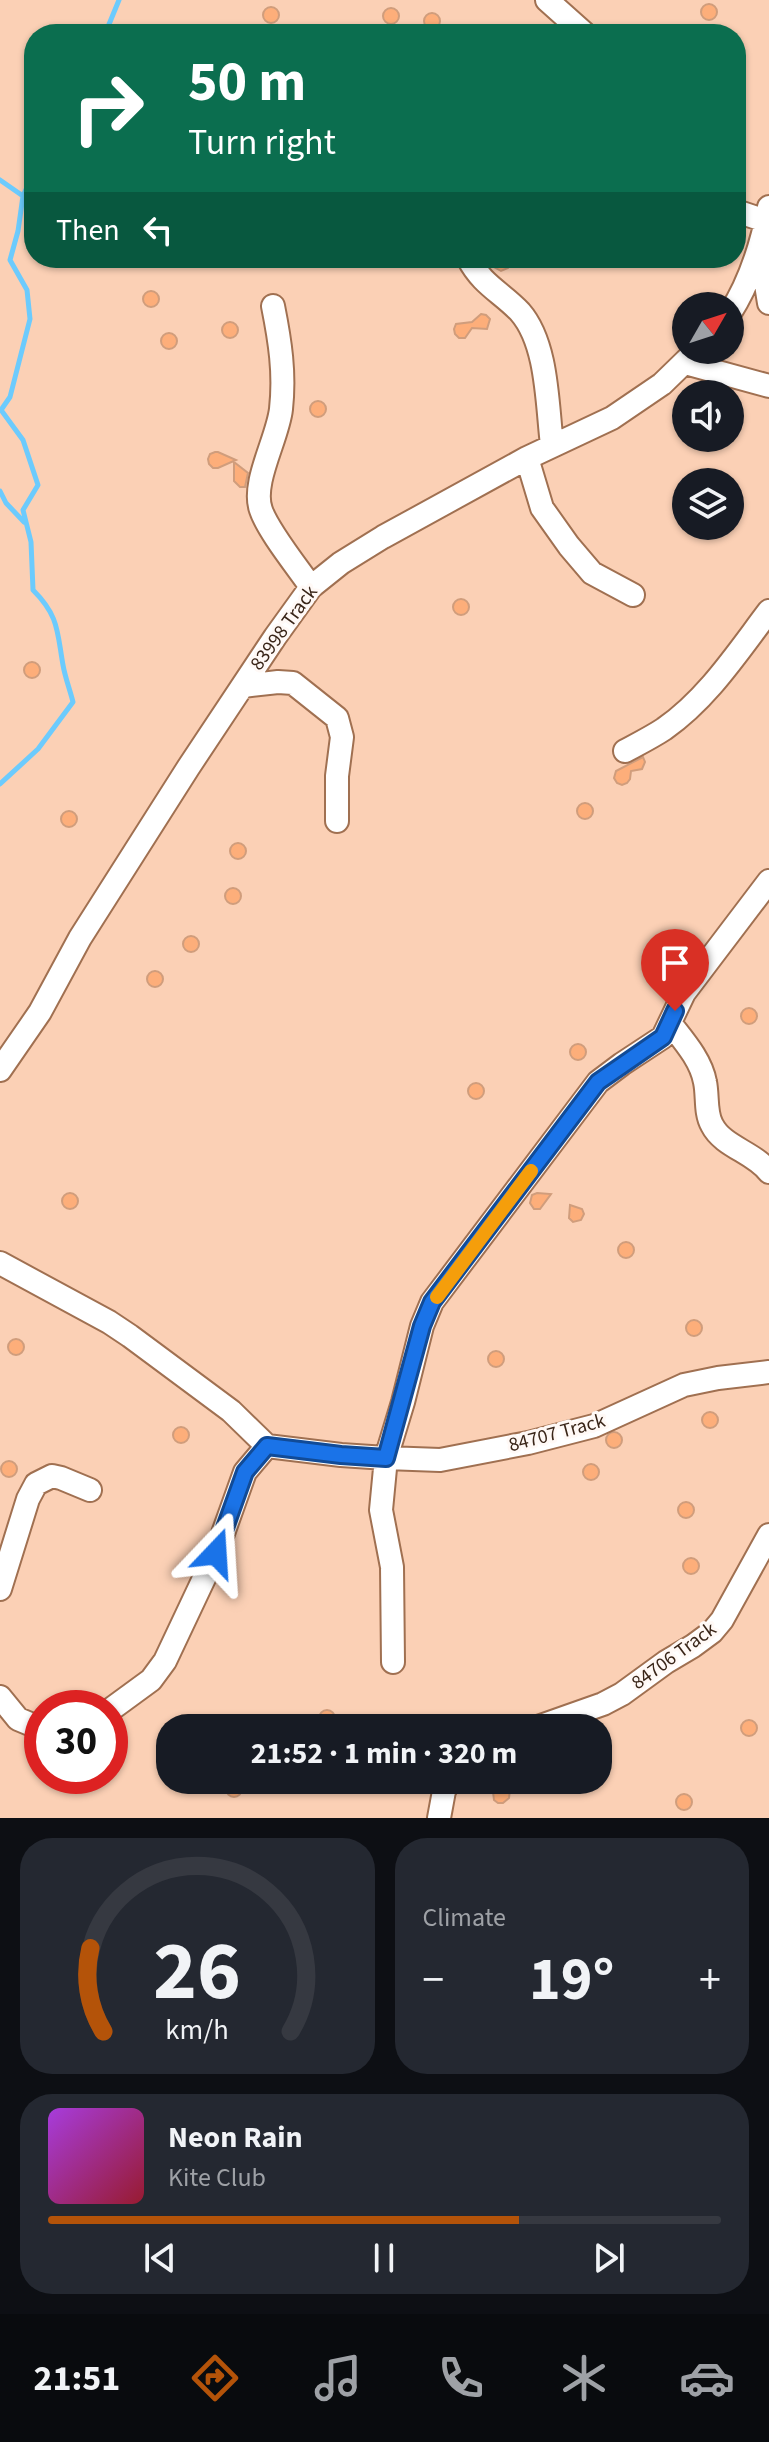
<!DOCTYPE html>
<html lang="en">
<head>
<meta charset="utf-8">
<style>
  body { margin:0; font-family:"Source Sans 3",sans-serif; background:#242831; color:#f1f3f6; height:100vh; display:flex; flex-direction:column; font-size:30px; white-space:nowrap }
  * { box-sizing:border-box; margin:0 }
  p { font-size:26px; color:#9ea1a6 }
  .icon { flex:none; width:44px; height:44px; fill:none; stroke:currentColor; stroke-width:2; stroke-linecap:round; stroke-linejoin:round }
  .map { position:relative; height:1818px; overflow:hidden }
  .drawer { display:flex; flex-direction:column; gap:20px; padding:20px; background:#0d0f14; flex:1 }
  .drawer>* { flex:none }
  .guide { position:absolute; left:24px; top:24px; width:722px; height:244px; border-radius:32px; box-shadow:0 2px 6px #0004; background:#0b6e4f; color:#fff; overflow:hidden }
  .needle { width:52px; rotate:51deg }
  .buttons { position:absolute; left:672px; top:292px; display:grid; gap:16px }
  .buttons a { display:grid; place-items:center; width:72px; height:72px; border-radius:50%; background:#171b24; box-shadow:0 2px 6px #0004; font-size:40px }
  .speed { position:absolute; left:24px; top:1690px; display:flex; gap:16px; font-size:40px; font-weight:700; text-align:center }
  .speed>* { display:grid; place-content:center; width:104px; height:104px; border-radius:50%; background:#171b24; box-shadow:0 2px 6px #0004; line-height:1 }
  .speed .limit { border:12px solid #d22; background:#fff; color:#111 }
  .pin { position:absolute; display:grid; place-items:center; width:68px; height:68px; color:#fff; margin:-82px -34px; border-radius:50% 50% 50% 0; rotate:-45deg; box-shadow:0 0 8px #0007 }
  .pin .icon { rotate:45deg }
  .me { position:absolute; width:88px; margin:-44px; rotate:20deg; stroke-linejoin:round; filter:drop-shadow(0 0 6px #0008) }
  .turn { display:flex; align-items:center; gap:28px; height:168px; padding:0 32px; font-size:36px }
  .turn .icon { width:104px; height:104px; stroke-width:2.5 }
  .turn b { display:block; font-size:56px; line-height:68px }
  .then { display:flex; align-items:center; height:76px; padding:0 32px; background:#0003; gap:16px; font-size:30px }
  .big { font-size:60px; font-weight:700; line-height:1.1 }
  .drawer .widget { flex:1; display:flex; flex-direction:column; justify-content:center; gap:12px; min-width:0; padding:0 28px; border-radius:32px; background:#242831 }
  .drawer .dial { align-items:center; gap:0 }
  .dial svg { height:208px; overflow:visible; fill:none; stroke:#363941; stroke-width:7; stroke-linecap:round; text-anchor:middle }
  .dial text { fill:#f1f3f6; stroke:none }
  .song { display:flex; align-items:center; gap:24px }
  .cover { width:96px; height:96px; border-radius:12px; background:linear-gradient(135deg,hsl(280 70% 55%),hsl(350 70% 35%)) }
  .played { height:8px; border-radius:4px; background:linear-gradient(90deg,#b45309 70%,#363941 70%) }
  .keys { display:flex; justify-content:space-around; direction:ltr }
  .heat { display:flex; justify-content:space-between; align-items:center; font-size:44px; direction:ltr }
  .drawer .tiles { flex:1; display:grid; gap:20px; grid-template-columns:1fr 1fr }
  .widget:last-child { grid-column:span 2 }
  .trip { position:absolute; left:156px; top:1714px; width:456px; height:80px; border-radius:32px; background:#171b24; box-shadow:0 2px 6px #0004; font-weight:700; line-height:80px; text-align:center }
  .tab-bar { display:flex; height:128px; justify-content:space-around; align-items:center; background:#090b0e; color:#9ea1a6 }
  .tab-bar .icon { width:56px; height:56px }
  .tab-bar .selected { color:#b45309 }
  .tab-bar b { font-size:36px; color:#f1f3f6 }
  .map>svg:first-child { display:block }
</style>
</head>
<body>
<div class="map">
<svg width="769" height="1818" viewBox="0 0 769 1818">
  <rect width="100%" height="100%" fill="#fbd0b5"/>
  <g fill="none" stroke-linecap="round" stroke-linejoin="round">
    <!-- stream -->
    <path stroke="#6ccbfd" stroke-width="5" d="M105,34L119,0
      M0,180L23,196L18,231L10,260L27,290L30,319L10,397L1,410L23,440L38,485L23,510L31,542L33,590C59,616 57,631 63,665C65,677 70,690 73,702L38,749L0,784
      M23,196L34,172
      M0,491L6,503L24,522"/>
  </g>
  <!-- building -->
  <path fill="#fdae7a" stroke="#d09d7c" stroke-width="2" d="M701 12a8 8 0 1 1 16 0a8 8 0 1 1-16 0Z
    M263 15a8 8 0 1 1 16 0a8 8 0 1 1-16 0Z
    M383 16a8 8 0 1 1 16 0a8 8 0 1 1-16 0Z
    M424 21a8 8 0 1 1 16 0a8 8 0 1 1-16 0Z
    M491,258H513L508,268L501,271L494,267Z
    M143 299a8 8 0 1 1 16 0a8 8 0 1 1-16 0Z
    M481,314L486,315L490,319L487,329L472,328L465,338H459L455,334L454,329L456,324L472,322Z
    M222 330a8 8 0 1 1 16 0a8 8 0 1 1-16 0Z
    M161 341a8 8 0 1 1 16 0a8 8 0 1 1-16 0Z
    M310 409a8 8 0 1 1 16 0a8 8 0 1 1-16 0Z
    M215,452H218L236,460L218,468H213L209,464L208,459L210,454Z
    M234,462L248,473L245,487H240L234,481Z
    M453 607a8 8 0 1 1 16 0a8 8 0 1 1-16 0Z
    M24 670a8 8 0 1 1 16 0a8 8 0 1 1-16 0Z
    M643,757L645,762L642,769L631,771L630,779L627,783L622,785L617,783L614,778L616,771Z
    M577 811a8 8 0 1 1 16 0a8 8 0 1 1-16 0Z
    M61 819a8 8 0 1 1 16 0a8 8 0 1 1-16 0Z
    M230 851a8 8 0 1 1 16 0a8 8 0 1 1-16 0Z
    M225 896a8 8 0 1 1 16 0a8 8 0 1 1-16 0Z
    M183 944a8 8 0 1 1 16 0a8 8 0 1 1-16 0Z
    M147 979a8 8 0 1 1 16 0a8 8 0 1 1-16 0Z
    M741 1016a8 8 0 1 1 16 0a8 8 0 1 1-16 0Z
    M570 1052a8 8 0 1 1 16 0a8 8 0 1 1-16 0Z
    M468 1091a8 8 0 1 1 16 0a8 8 0 1 1-16 0Z
    M62 1201a8 8 0 1 1 16 0a8 8 0 1 1-16 0Z
    M537,1193L551,1194L540,1209H534L530,1203L532,1195Z
    M570,1205L582,1209L584,1214L581,1220L573,1222L569,1218Z
    M618 1250a8 8 0 1 1 16 0a8 8 0 1 1-16 0Z
    M686 1328a8 8 0 1 1 16 0a8 8 0 1 1-16 0Z
    M8 1347a8 8 0 1 1 16 0a8 8 0 1 1-16 0Z
    M488 1359a8 8 0 1 1 16 0a8 8 0 1 1-16 0Z
    M702 1420a8 8 0 1 1 16 0a8 8 0 1 1-16 0Z
    M173 1435a8 8 0 1 1 16 0a8 8 0 1 1-16 0Z
    M606 1440a8 8 0 1 1 16 0a8 8 0 1 1-16 0Z
    M1 1469a8 8 0 1 1 16 0a8 8 0 1 1-16 0Z
    M583 1472a8 8 0 1 1 16 0a8 8 0 1 1-16 0Z
    M678 1510a8 8 0 1 1 16 0a8 8 0 1 1-16 0Z
    M683 1566a8 8 0 1 1 16 0a8 8 0 1 1-16 0Z
    M319 1718a8 8 0 1 1 16 0a8 8 0 1 1-16 0Z
    M741 1728a8 8 0 1 1 16 0a8 8 0 1 1-16 0Z
    M511,1780L509,1798L503,1803H498L494,1800L493,1792Z
    M226 1789a8 8 0 1 1 16 0a8 8 0 1 1-16 0Z
    M676 1802a8 8 0 1 1 16 0a8 8 0 1 1-16 0Z"/>
  <g fill="none" stroke-linecap="round" stroke-linejoin="round">
    <defs>
      <path id="minor" d="M547,0L585,34
        M736,211L769,222
        M760,247L769,303
        M468,258C482,285 501,292 520,312C548,344 547,405 552,445
        M273,306C280,341 285,373 281,409C278,438 251,483 261,510C268,531 298,568 311,587
        M730,313C750,282 762,243 769,207
        M685,363L769,386
        M527,458L542,508L569,546L592,573L633,595
        M243,686L278,682L293,683L337,718L342,737L337,776V821
        M625,751C638,744 652,737 664,729C708,698 737,653 769,611
        M670,1023C684,1041 701,1060 705,1082C708,1096 705,1113 712,1125C723,1147 754,1152 769,1172
        M0,1070L40,1012L80,938L188,768L275,637L311,587L341,563L383,537L527,458L612,418L662,384L697,350
        M0,1263L109,1322L130,1336L231,1411L267,1446L341,1455L386,1458L403,1402L422,1326L432,1302L598,1082L622,1064L663,1037L684,993L769,881
        M0,1589L28,1499L36,1484L52,1476L61,1478L90,1490
        M393,1662L392,1567L381,1510L386,1458L440,1460L528,1443L594,1426L684,1385L718,1378L769,1372
        M0,1697L18,1719L42,1729
        M110,1710L151,1680L165,1661L216,1553L245,1472L267,1446
        M535,1728L603,1704L622,1694L666,1662L693,1646L712,1632L722,1620L769,1535
        M439,1818L444,1791L450,1780"/>
    </defs>
    <!-- minor casing -->
    <use href="#minor" stroke="#a07051" stroke-width="26"/>
    <!-- minor -->
    <use href="#minor" stroke="#fff" stroke-width="22"/>
  </g>
  <g fill="none" stroke-linecap="round" stroke-linejoin="round">
    <defs>
      <path id="route" d="M216,1553L245,1472L267,1446L341,1455L386,1458L422,1326L432,1302L598,1082L663,1037L675,1011"/>
    </defs>
    <!-- route casing -->
    <use href="#route" stroke="#114b97" stroke-width="20"/>
    <!-- route -->
    <use href="#route" stroke="#1a73e8" stroke-width="14"/>
    <!-- slow -->
    <path stroke="#f59e0b" stroke-width="14" d="M437,1297L531,1171"/>
  </g>
  <g text-anchor="middle" dominant-baseline="central" stroke-width="6" stroke-linejoin="round" paint-order="stroke">
    <!-- street labels -->
    <g font-size="20" fill="#392518" stroke="#fff9f6">
      <text transform="translate(284 628) rotate(-54)">83998 Track</text>
      <text transform="translate(557 1433) rotate(-15)">84707 Track</text>
      <text transform="translate(674 1656) rotate(-36)">84706 Track</text>
    </g>
  </g>
</svg>
<div class="buttons">
<a><svg class="needle" viewBox="-14 -14 28 28"><path d="M0-13l5 13h-10z" fill="#e53935"/><path d="M0 13l5-13h-10z" fill="#9ea1a6"/></svg></a>
<a><svg class="icon" aria-label="sound" viewBox="0 0 24 24"><path d="M4 9h4l5-4v14l-5-4H4zM17 9q2 3 0 6"/></svg></a>
<a><svg class="icon" aria-label="layers" viewBox="0 0 24 24"><path d="M12 4l9 5-9 5-9-5zM3 14l9 5 9-5"/></svg></a>
</div>
<div class="speed"><div class="limit">30</div></div>
<div class="pin" style="left:675px;top:1011px;background:#d93025"><svg class="icon" aria-label="arrive" viewBox="0 0 24 24"><path d="M6 21V4h12l-3 4 3 4H6"/></svg></div>
<svg class="me" style="left:216px;top:1553px" viewBox="-20 -20 40 40"><path d="M0-17L14 15 0 8-14 15z" fill="#1a73e8" stroke="#fff" stroke-width="4"/></svg>
<div class="trip">21:52 · 1 min · 320 m</div>
<div class="guide">
<div class="turn"><svg class="icon" aria-label="right" viewBox="0 0 24 24"><path d="M7 20v-9h11M14 6l5 5-5 5"/></svg><div><b>50 m</b>Turn right</div></div>
<div class="then">Then<svg class="icon" aria-label="left" viewBox="0 0 24 24"><path d="M17 20v-9H6M10 6l-5 5 5 5"/></svg></div>
</div>
</div>
<section class="drawer">
<div class="tiles">
<div class="widget dial"><svg viewBox="0 0 100 80">
<path d="M14 69A42 42 0 1 1 86 69"/>
<path d="M14 69A42 42 0 0 1 9 37" stroke="#b45309"/>
<text x="50" y="56" font-size="32" font-weight="700">26</text>
<text x="50" y="72" font-size="11">km/h</text>
</svg></div>
<div class="widget"><p>Climate</p>
<div class="heat"><a>−</a><b class="big">19°</b><a>+</a></div>
</div>
<div class="widget">
<div class="song"><i class="cover"></i><div><b>Neon Rain</b><p>Kite Club</p></div></div>
<div class="played"></div>
<div class="keys"><svg class="icon" aria-label="previous" viewBox="0 0 24 24"><path d="M18 5L8 12l10 7zM5 5v14"/></svg><svg class="icon" aria-label="pause" viewBox="0 0 24 24"><path d="M8 5v14M16 5v14"/></svg><svg class="icon" aria-label="next" viewBox="0 0 24 24"><path d="M6 5l10 7-10 7zM19 5v14"/></svg></div>
</div>
</div>
</section>
<nav class="tab-bar">
<b>21:51</b>
<svg class="icon selected" aria-label="directions" viewBox="0 0 24 24"><path d="M12 3l9 9-9 9-9-9zM9 14v-3h6M13 9l2 2-2 2"/></svg>
<svg class="icon" aria-label="music" viewBox="0 0 24 24"><path d="M9 18V5l10-2v13"/><circle cx="6" cy="18" r="3"/><circle cx="16" cy="16" r="3"/></svg>
<svg class="icon" aria-label="phone" viewBox="0 0 24 24"><path d="M5 4h4l2 5-3 2q2 4 5 5l2-3 5 2v4C11 20 4 13 5 4z"/></svg>
<svg class="icon" aria-label="climate" viewBox="0 0 24 24"><path d="M12 3v18M4 7l16 10M4 17L20 7"/></svg>
<svg class="icon" aria-label="car" viewBox="0 0 24 24"><path d="M5 17H2v-5l4-1 3-4h7l3 4 3 1v5h-3M9 17h6M6 11h13"/><circle cx="7" cy="17" r="2"/><circle cx="17" cy="17" r="2"/></svg>
</nav>
</body>
</html>
